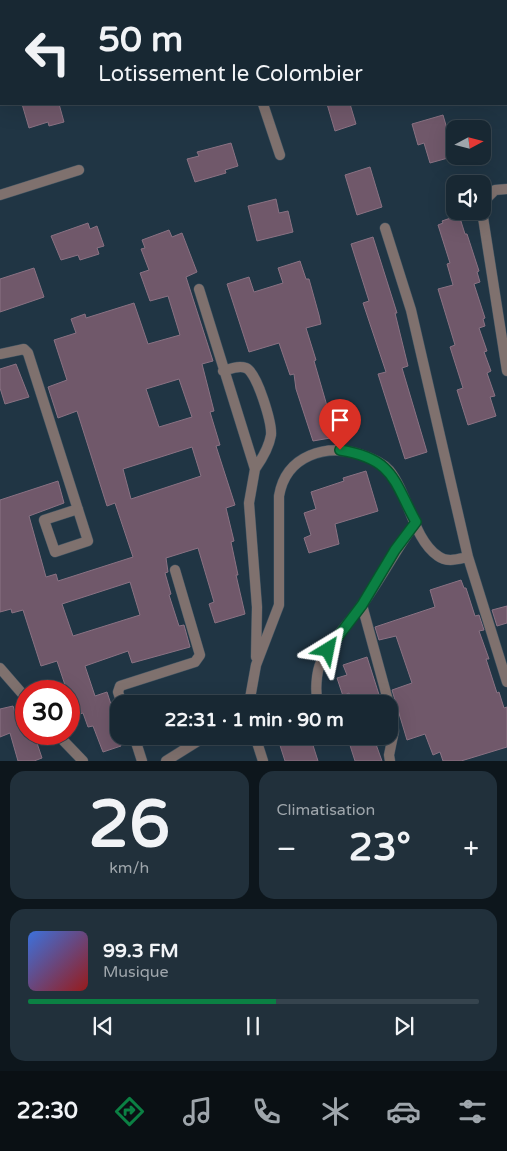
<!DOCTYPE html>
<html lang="fr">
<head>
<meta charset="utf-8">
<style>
  body { margin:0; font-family:"Varela Round",sans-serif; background:#21303b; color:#f1f3f6; height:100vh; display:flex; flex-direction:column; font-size:19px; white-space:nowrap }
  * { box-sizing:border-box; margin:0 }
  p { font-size:16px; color:#9fa6ac }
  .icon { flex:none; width:28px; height:28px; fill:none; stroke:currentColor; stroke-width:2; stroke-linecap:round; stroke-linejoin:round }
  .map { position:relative; height:761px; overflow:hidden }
  .drawer { display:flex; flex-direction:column; gap:10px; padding:10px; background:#0d161c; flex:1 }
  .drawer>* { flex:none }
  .guide { position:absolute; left:0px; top:0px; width:508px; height:105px; box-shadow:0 5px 20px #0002,0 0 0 1px #36444e; background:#182833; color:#f1f3f6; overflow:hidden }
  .needle { width:32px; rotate:83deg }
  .controls { position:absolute; left:446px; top:120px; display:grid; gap:10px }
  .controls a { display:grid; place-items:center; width:45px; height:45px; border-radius:10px; background:#182833; box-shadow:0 5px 20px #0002,0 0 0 1px #36444e; font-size:25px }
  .speed { position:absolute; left:15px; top:680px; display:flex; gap:10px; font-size:25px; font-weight:700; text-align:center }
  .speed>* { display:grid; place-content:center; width:65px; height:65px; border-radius:50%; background:#182833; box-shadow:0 5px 20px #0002,0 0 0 1px #36444e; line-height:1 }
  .speed .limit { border:8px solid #d22; background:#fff; color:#111 }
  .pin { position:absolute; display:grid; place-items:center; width:42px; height:42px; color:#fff; margin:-51px -21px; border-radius:50% 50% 50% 0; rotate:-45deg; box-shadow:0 0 5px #0007 }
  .pin .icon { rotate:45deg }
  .me { position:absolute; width:55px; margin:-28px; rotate:35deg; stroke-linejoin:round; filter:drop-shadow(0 0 4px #0008) }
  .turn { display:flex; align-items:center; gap:18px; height:105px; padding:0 15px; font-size:22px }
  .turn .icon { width:65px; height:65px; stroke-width:2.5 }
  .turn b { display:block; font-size:35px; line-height:42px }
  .big { font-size:38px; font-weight:700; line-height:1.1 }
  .drawer .widget { flex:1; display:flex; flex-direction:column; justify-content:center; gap:8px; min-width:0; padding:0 18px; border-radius:15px; background:#21303b }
  .drawer .dial { align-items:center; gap:0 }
  .dial b { font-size:65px; line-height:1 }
  .song { display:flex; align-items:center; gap:15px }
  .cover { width:60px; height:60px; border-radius:8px; background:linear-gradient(135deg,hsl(220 70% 55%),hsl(0 70% 35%)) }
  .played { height:5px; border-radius:2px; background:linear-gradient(90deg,#0b8043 55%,#36444e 55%) }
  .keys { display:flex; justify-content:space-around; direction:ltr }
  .heat { display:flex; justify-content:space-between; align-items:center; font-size:28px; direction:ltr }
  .drawer .tiles { flex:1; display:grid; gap:10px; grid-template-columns:1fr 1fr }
  .widget:last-child { grid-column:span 2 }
  .trip { position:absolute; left:110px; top:695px; width:288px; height:50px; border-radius:15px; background:#182833; box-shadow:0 5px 20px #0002,0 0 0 1px #36444e; font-weight:700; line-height:50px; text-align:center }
  .dock { display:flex; height:80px; justify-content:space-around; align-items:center; background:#0a1014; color:#9fa6ac }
  .dock .icon { width:35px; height:35px }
  .dock .current { color:#0b8043 }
  .dock b { font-size:22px; color:#f1f3f6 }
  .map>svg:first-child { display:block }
</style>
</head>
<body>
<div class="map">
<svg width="507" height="761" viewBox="0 0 507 761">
  <rect width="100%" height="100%" fill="#203544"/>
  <!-- building -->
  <path fill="#70586a" stroke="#8a7283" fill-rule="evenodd" d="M22,104H59L64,122L49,126L48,122L29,128Z
    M327,104H350L356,124L335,131Z
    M443,115L455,156L430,163L424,143L418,145L412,124Z
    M231,143L238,166L225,170L226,173L195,182L187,159L199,156L197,152Z
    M370,167L382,207L357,215L345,175Z
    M276,199L279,213L288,211L293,232L257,241L248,206Z
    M459,215L465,234H467L479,271L477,272L480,282L474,284L485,318L483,319L485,326L479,328L487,351L484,352L491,371L487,373L495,396L490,397L496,416L468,425L457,390L463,388L450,347L455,345L438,289L453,285L447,264L450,263L438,225L443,223L442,221Z
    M88,223L90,229L97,226L104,246L97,248L99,254L80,260L78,255L61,260L51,236Z
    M169,230L172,237L182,233L197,272L186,277L213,361L202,364L214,411L210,412L220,445L216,446L235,505L226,508L234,541L231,542L238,575H236L245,614L215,623L209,604L214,602L198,548L166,558L168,572L165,573L171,594L169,595L179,626L184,625L190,647L132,663L128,651L85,666L95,696L107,692L119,729L121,746L103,752L93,726L88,727L83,713L69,717V691H67L57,661L41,666L23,610L12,613L11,609L0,612V500L58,481L64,503L29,516L46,577L56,574L58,581L133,557L115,503L107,506L77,411L58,418L48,387L67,380L54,340L76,333L71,319L85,314L86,318L134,303L148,344L180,335L168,296L150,301L140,273L149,270L141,249L145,248L142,240ZM179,379L192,417L159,427L146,389ZM192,447L201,476L131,499L123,469ZM130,582L140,615L73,636L62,604Z
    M373,237L397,313H395L408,366L402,368L427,452L405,459L378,374L386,372L363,303L369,301L351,244Z
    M300,261L306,279H309L319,315L321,324L306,328L316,360L314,361L336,437L313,441L296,389L294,374L290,375L279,343L249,352L227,284L249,277L254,292L283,283L278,268Z
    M34,268L44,297L0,312V279Z
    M16,364L29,397L5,404L0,388V369Z
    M366,471L378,511L335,524L339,544L309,553L304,538L311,535L304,513L316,509L311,492L344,481L343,478Z
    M461,580L464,588H466L475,616L479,615L484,630L479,631L489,659H486L497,693L499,692L504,708L507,707V747L461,761H443L440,752L433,755L425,734L407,740L392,690L412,683L396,636L379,640L375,627L435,607L430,590Z
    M507,606V623L497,626L492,610Z
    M367,657L382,704H353L349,693L343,696L337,678L347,675L343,665Z
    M13,706L21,729L26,727V734H34L42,758L34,761H18L10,733L0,737V709Z
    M277,736H310L318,761H285Z
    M347,736H373L382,761H355Z"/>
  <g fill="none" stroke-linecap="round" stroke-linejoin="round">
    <defs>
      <path id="minor" d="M228,0V1
        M428,0L429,1
        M263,104L280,155
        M0,195L79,170
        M482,203L495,190L507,189
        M482,211L507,371
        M385,228L411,310L468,557
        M199,289L255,469L249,503L257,607L256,657
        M0,354L24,349L28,353L88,541L55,552L44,520L78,509
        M223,371C231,369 238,365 246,368C257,372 272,423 271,435C269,447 262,459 255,469
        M362,605L389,704
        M0,668L26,698
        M122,704L118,692L120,686L195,662L200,655L175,570
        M249,704L256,665L279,605V496C286,455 326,443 362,455C371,458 382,462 389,470C408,493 413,539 438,556C447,563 458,559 468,557L507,682
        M318,704C315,693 316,672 321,662C330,641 348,625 361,606C381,579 396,549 416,522
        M389,704L394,731L389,755L390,761
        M57,734L83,761
        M134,736L142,761
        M255,736L263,761
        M166,761L206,736"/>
    </defs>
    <!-- minor casing -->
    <use href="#minor" stroke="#3f5361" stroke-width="11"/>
    <!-- minor -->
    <use href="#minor" stroke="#7f716e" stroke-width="10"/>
  </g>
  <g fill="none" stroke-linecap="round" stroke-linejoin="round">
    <defs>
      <path id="route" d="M328,650L362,605L395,550L416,522C393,480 394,459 340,450"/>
    </defs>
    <!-- route casing -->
    <use href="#route" stroke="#07532c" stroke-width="12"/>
    <!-- route -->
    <use href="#route" stroke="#0b8043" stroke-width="9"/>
  </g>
</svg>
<div class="controls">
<a><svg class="needle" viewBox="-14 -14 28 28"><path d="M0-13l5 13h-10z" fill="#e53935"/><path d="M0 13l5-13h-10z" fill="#9fa6ac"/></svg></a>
<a><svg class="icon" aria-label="sound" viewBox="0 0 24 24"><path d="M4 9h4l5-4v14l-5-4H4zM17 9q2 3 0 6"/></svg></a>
</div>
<div class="speed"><div class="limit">30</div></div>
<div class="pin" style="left:340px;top:450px;background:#d93025"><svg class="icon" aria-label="arrive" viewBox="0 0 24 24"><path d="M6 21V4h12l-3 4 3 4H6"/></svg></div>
<svg class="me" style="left:328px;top:650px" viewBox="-20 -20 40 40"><path d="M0-17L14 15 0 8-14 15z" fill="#0b8043" stroke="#fff" stroke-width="4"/></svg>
<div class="trip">22:31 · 1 min · 90 m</div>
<div class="guide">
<div class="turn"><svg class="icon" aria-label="left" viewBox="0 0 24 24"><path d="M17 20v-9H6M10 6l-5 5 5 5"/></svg><div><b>50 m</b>Lotissement le Colombier</div></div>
</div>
</div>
<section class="drawer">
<div class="tiles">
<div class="widget dial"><b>26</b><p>km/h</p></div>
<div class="widget"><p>Climatisation</p>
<div class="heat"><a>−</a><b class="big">23°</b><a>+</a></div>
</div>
<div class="widget">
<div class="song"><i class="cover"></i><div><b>99.3 FM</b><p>Musique</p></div></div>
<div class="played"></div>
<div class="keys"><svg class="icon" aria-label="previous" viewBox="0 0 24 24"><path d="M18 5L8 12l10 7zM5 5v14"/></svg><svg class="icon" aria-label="pause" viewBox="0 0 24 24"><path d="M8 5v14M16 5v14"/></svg><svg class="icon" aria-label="next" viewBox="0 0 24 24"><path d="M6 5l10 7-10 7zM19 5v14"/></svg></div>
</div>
</div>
</section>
<nav class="dock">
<b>22:30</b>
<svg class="icon current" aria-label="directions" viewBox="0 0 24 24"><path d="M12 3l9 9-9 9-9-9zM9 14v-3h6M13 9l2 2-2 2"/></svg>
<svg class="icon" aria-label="music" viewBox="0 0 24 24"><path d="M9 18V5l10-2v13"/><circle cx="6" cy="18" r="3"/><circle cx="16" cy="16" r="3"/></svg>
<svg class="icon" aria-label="phone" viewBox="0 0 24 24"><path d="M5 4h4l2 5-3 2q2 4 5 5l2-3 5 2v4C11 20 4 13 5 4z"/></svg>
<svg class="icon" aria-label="climate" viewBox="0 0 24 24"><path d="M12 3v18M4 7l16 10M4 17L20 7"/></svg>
<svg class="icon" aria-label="car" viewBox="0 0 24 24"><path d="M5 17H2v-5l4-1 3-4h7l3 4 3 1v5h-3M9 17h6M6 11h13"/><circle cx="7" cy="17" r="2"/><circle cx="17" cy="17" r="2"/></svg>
<svg class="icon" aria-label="filters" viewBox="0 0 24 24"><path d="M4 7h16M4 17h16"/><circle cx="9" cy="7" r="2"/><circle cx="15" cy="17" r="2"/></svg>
</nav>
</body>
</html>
